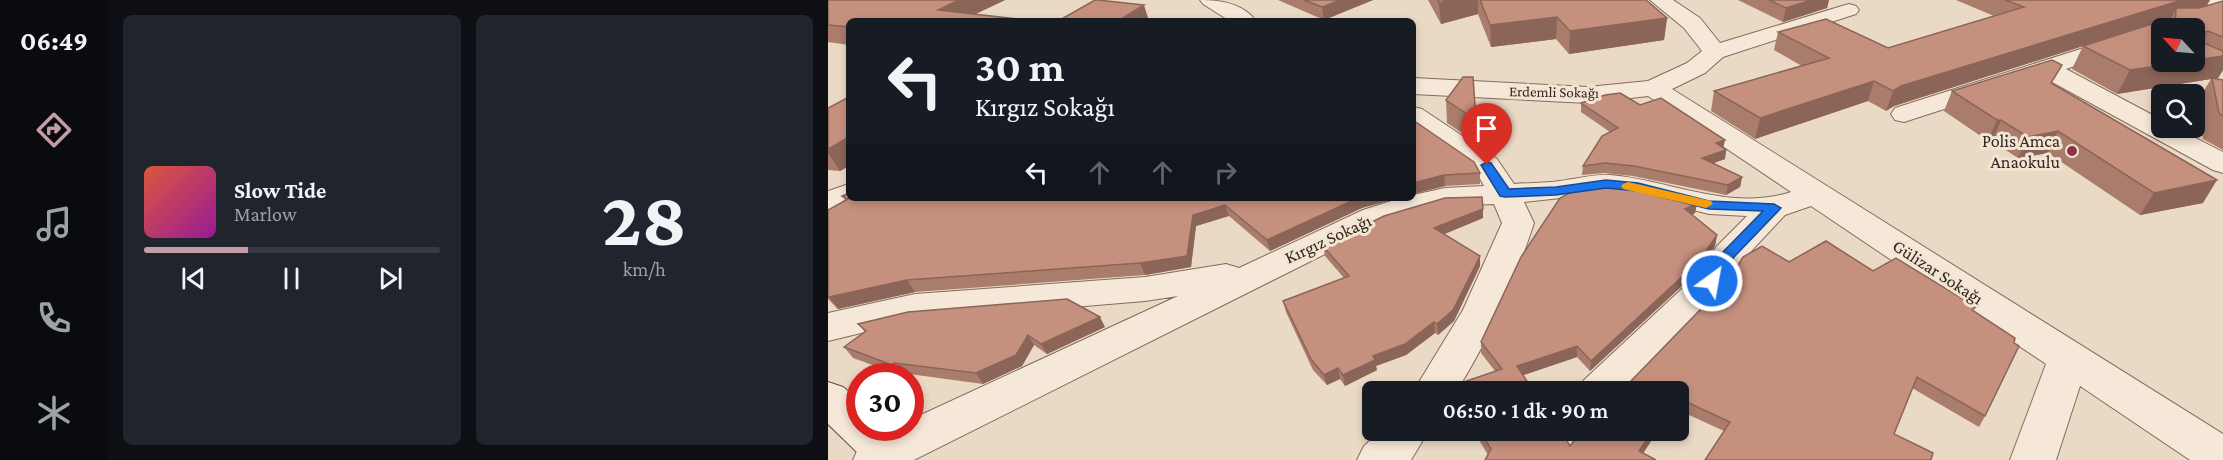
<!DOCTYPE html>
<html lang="tr">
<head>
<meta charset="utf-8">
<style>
  body { margin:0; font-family:"Crimson Pro",serif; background:#20242c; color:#f1f3f6; height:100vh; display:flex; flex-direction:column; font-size:22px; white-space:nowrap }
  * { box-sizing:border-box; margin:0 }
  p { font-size:20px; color:#9ea1a6 }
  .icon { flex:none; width:33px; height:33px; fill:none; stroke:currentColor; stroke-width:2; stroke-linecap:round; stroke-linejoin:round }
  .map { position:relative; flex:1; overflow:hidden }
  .sheet { display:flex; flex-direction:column; gap:15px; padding:15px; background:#0d0f14; width:720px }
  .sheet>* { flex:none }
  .top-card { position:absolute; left:18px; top:18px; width:570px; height:183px; border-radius:9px; box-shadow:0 3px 9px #0003; background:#171b24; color:#f1f3f6; overflow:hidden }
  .needle { width:39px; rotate:296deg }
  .controls { position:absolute; left:1323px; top:18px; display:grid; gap:12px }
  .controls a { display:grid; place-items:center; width:54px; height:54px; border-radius:9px; background:#171b24; box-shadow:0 3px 9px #0003; font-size:30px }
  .speed { position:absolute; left:18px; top:363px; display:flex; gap:12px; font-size:30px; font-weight:700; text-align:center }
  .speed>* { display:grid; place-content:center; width:78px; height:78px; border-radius:50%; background:#171b24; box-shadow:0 3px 9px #0003; line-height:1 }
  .speed .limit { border:9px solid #d22; background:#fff; color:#111 }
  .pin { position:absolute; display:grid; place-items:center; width:51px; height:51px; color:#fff; margin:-62px -26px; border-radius:50% 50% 50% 0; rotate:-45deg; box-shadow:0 0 6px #0007 }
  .pin .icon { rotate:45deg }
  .me { position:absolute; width:66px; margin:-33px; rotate:32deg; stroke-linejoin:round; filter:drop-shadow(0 0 4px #0008) }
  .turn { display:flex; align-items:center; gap:21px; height:126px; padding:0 30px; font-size:27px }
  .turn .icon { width:78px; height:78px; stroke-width:2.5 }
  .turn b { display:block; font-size:42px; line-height:51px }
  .lanes { display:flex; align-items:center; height:57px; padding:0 30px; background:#0003; justify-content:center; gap:30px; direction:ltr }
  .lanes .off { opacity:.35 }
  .sheet .card { flex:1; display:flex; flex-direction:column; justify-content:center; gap:9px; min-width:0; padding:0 21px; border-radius:9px; background:#20242c }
  .sheet .dial { align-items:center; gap:0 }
  .dial b { font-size:78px; line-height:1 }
  .song { display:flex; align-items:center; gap:18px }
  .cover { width:72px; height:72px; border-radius:9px; background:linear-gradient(135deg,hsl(10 70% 55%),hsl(300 70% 35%)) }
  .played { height:6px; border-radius:3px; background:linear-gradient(90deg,#c49ca5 35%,#363941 35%) }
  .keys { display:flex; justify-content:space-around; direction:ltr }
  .sheet .tiles { flex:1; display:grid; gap:15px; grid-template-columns:repeat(2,1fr) }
  .trip { position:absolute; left:534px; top:381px; width:327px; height:60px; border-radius:9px; background:#171b24; box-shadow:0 3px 9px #0003; font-weight:600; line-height:60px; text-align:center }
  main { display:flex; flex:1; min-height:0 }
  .tabs { display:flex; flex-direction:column; width:108px; justify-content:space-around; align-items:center; background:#090b0e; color:#9ea1a6 }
  .tabs .icon { width:42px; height:42px }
  .tabs .on { color:#c49ca5 }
  .tabs b { font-size:27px; color:#f1f3f6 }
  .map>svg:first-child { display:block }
</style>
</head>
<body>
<main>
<nav class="tabs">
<b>06:49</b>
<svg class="icon on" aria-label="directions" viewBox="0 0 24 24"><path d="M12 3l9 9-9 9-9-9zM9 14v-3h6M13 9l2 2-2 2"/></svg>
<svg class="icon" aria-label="music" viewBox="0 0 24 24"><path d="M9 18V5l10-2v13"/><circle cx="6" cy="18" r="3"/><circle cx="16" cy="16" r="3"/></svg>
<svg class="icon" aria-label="phone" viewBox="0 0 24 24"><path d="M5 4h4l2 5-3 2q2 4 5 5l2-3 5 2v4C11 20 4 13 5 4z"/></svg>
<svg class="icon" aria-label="climate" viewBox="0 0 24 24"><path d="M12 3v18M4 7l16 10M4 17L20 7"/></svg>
</nav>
<section class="sheet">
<div class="tiles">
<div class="card">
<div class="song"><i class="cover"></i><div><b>Slow Tide</b><p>Marlow</p></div></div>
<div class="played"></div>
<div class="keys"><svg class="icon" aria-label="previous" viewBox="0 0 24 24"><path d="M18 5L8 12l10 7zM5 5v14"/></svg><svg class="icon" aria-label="pause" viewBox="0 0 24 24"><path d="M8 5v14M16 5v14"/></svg><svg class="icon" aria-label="next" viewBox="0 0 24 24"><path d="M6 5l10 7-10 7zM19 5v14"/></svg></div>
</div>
<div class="card dial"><b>28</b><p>km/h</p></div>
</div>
</section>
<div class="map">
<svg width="1395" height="460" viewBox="0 0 1395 460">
  <rect width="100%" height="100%" fill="#ead9c5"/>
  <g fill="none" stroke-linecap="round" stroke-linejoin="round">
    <defs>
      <path id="street" d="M372,0C392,0 415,3 428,21H402L375,4Z
        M822,0H845L872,18L892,43L1014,6L1021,4L1028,6L1031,10L1028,14L895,57L877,73L844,89L1395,434V460H1362L1252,386L1228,460H1182L1218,364L983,206L957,215L914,261L897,289L798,392H750L756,380L871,273L889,246L919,216L881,214L809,196L778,193L696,202L706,223C687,282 661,339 628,392H585L635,310L674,223L666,204L617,206L557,224L86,460H25C27,456 29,450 32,446C43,433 66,428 82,428V420L350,296L317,301L87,320L0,341V313L87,294L317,277L398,264L411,268L535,210L573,198H585V195L617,188L656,186L648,171L585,127V107L594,109L669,159L686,184C701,183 717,183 732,181C748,179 766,174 782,175C842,180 903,212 963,192L820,96L760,103L585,94V78L760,87L820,81L859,63L874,51L856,28Z
        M1334,23L1342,25L1344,28H1334V37L1238,69L1334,120V128H1348L1395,152V173L1385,170L1215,77L1076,122L1067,120L1063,114L1067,108Z
        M21,184V198H33L32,200L0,212V191Z
        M554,430H601L583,460H529L536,446Z
        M711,430H755V431L749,444L733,449L717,444Z"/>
      <path id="secondary" d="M1372,0H1395V10L1375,4Z
        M0,382L15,387L32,401V428H62L75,439L86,460H37L0,424Z"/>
    </defs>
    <!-- street casing -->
    <use href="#street" stroke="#846b5d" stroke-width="2"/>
    <!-- secondary casing -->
    <use href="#secondary" stroke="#664d40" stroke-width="2"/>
    <!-- street -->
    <use href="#street" fill="#f6e8d8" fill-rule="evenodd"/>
    <!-- secondary -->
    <use href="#secondary" fill="#f6e8d8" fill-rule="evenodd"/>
  </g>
  <!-- wall -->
  <path fill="#aa7c6c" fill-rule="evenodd" d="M0,0H177L147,14L21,21V45L0,42Z
    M450,0H545L496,20Z
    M600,0H818L839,18L836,40L741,54L728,39L663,47L650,14L613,24Z
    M910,0H1001L999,8L955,22Z
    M1128,0H1382L1378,6L1395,1V70L1390,78L1388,79L1395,80V150L1375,139L1369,102L1383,79L1289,94L1244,69L1255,46L1066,106L1058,111L1040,101L927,139L883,111L886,91L974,66L946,50L950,32L1060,48L1166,16ZM1343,18L1339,25L1330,22Z
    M1225,84L1375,203L1312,215L1220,153L1190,158L1164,141H1160L1116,111L1124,91Z
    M21,97V166L12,171L0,170V108Z
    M618,100L648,120L649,143L619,123Z
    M753,103L812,105L895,148L898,150L897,159L885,163L914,177L912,187L898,195L805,176L776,173L754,175L755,166L782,132L753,112Z
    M585,120L652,173V184L617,186L585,194Z
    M14,196L534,208L442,251L401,216L368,226L363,267L317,275L87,292L10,309L0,299V210L17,200Z
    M869,203L867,213L864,215L889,235L887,246L869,272L762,371L749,357L695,375L706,392H624V386L667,371L653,353V342Z
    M655,218L616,234L652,266L626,321L610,335L607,333L578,355L548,366L549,370L517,386L512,379L499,385L485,370L458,312L455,301L516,278L497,256L495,246Z
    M961,262L1045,271L1146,311L1157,416L1151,427L1084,388L1066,434L896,431L850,410V392H783L784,383H801Z
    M30,324L277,327L219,354L206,345L194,366L155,384L74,373L72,375L25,358L16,347L37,332Z
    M645,430H714L715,434L742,446L754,430H830L815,453L660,455Z"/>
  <!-- shaded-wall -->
  <path fill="#8b6558" d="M131,0H177L133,21L110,10Z
    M513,0H545L496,20L494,7Z
    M622,0H650V14L613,24L611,3Z
    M984,0H1001L999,8L955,22L958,8Z
    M1354,0H1382L1378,7L1348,17V8L1343,18L1066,106L1058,111L1065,91L1073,86Z
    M316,5L321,21H290Z
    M729,17L728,39L663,47L662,25Z
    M839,18L836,40L741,54L742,31Z
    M1395,56V70L1390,78L1384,79V78L1383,79L1289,94L1302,70L1357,62H1366V60Z
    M1046,81L1040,101L927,139L932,118Z
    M1169,120H1173L1164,141H1160Z
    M1230,131L1220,153L1190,158L1200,137Z
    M21,137V166L12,171L0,153V149Z
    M897,140L895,149L888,143Z
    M898,150L897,159L872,168L874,158Z
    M616,175L617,186L585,194V183Z
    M914,177L912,187L898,195L900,185Z
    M1389,180L1375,203L1312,215L1326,193Z
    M530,198H571L534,208L442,251L439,240Z
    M869,203L867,213L856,219L857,209Z
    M397,205L401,216L368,226L363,267L317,275L312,263L365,215Z
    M655,209V218L607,238L606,228Z
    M889,235L887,246L869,272L762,371L763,361Z
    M652,256V266L626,321L610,335L609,324Z
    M79,280L87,292L10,309L1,297Z
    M272,317L277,327L219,354L213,344Z
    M606,322L607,333L578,355L548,366L549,370L517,386L515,375L545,356Z
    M200,335L206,345L194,366L155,384L148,373Z
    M749,346V357L690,377L689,366Z
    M66,363L74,373L72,375L64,365Z
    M510,368L512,379L499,385L496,375Z
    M825,430H830L811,460V451Z"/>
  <!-- building -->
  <path fill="#c6907e" stroke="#8b6558" stroke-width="1.5" d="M0,0H131L110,10L207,21H21V27L0,25Z
    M267,0H270L316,5L290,21H230Z
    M476,0H513L494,7Z
    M610,0H622L611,3Z
    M652,0H818L839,18L742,31L729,17L662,25Z
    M941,0H984L958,8Z
    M1177,0H1354L1073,86L1065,91L1046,81L932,118L886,91L1001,58L950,32L998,19L1060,48L1196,7Z
    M1395,1V37L1380,31L1377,32V37L1372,39L1373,42L1395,51V56L1366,60V28H1334V62H1357L1302,70L1255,46L1330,22L1347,28L1348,8H1371Z
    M1224,60L1234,65L1223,83L1389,180L1326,193L1230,131L1200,137L1173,120H1169L1124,91Z
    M635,77H645L648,120L618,100Z
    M1384,78L1395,80V116L1391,113Z
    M792,93L812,105L833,98L897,140L888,143L898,150L874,158L914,177L900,185L806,166L777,163L755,166L774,136L790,128L753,103L777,95Z
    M21,97V137L0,149V108Z
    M585,120L646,162L652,173L616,175L585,183Z
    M779,185L810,188L869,203L857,209L889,235L871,261L763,361L749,346L689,366L706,392H627L624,386L674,369L653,342L693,257L732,198L751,188Z
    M21,193V198H530L439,240L397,205L365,215L359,256L312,263L79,280L1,297L0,296V210L20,199L14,196Z
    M654,197L655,209L606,228L652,256L625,310L609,324L606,322L577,344L545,356L547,360L515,375L510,368L496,375L483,359L455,301L521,276L495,246L556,216L617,198Z
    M998,241L1045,271L1068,258L1148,307L1144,310L1187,338L1186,343L1191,346L1157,416L1089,377L1066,434L1105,453L1103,460H877L902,422L850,398V392H785L788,388L784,383H801L901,280L915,257L934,246L961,262Z
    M239,299L272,317L213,344L200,335L188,355L148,373L66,363L64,365L16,347L38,331L30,324L80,312Z
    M651,430H714L715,434L733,440L738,439L742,446L754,430H825L811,451L828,460H657L663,449Z"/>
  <!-- route -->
  <path fill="#1a73e8" stroke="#114b97" stroke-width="1.5" d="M659,162L663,163L681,189L728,187L778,180L810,183L881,201L946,204L953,208L906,257L889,285L884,286L877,281L896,251L935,211L881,209L810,191L778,188L728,195L677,197L672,196L653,165Z"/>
  <!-- slow -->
  <path fill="#f59e0b" d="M800,182L883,201L885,204L878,208L795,189L793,186L795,184Z"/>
  <!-- markers -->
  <circle fill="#8e3141" stroke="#f2e5d4" stroke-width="2" cx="1244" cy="151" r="6"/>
  <g text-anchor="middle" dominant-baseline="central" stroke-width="6" stroke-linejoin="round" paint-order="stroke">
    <!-- far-street labels -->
    <g font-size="15" fill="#35261f" stroke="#f2e5d4">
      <text transform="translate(726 92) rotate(1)">Erdemli Sokağı</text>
    </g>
    <!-- poi labels -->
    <g font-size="18" fill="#35261f" stroke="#f2e5d4" text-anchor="end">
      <text x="1232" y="141">Polis Amca<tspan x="1232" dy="21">Anaokulu</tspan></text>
    </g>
    <!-- street labels -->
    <g font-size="18" fill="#35261f" stroke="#f2e5d4">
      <text transform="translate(500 239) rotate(-25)">Kırgız Sokağı</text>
      <text transform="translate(1110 272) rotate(33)">Gülizar Sokağı</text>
    </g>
  </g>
</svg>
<div class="controls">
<a><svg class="needle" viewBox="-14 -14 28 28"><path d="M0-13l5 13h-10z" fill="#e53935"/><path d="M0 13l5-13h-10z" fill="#9ea1a6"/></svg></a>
<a><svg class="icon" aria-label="search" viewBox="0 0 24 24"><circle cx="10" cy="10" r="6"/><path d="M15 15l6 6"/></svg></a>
</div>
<div class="speed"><div class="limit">30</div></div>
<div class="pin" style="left:659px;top:165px;background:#d93025"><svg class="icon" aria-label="arrive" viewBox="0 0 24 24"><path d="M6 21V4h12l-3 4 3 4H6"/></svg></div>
<svg class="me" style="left:884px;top:281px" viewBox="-20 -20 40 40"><circle r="17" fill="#1a73e8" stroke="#fff" stroke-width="3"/><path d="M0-11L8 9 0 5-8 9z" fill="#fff"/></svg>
<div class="trip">06:50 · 1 dk · 90 m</div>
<div class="top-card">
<div class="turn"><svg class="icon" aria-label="left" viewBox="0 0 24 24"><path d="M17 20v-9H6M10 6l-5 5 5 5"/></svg><div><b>30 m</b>Kırgız Sokağı</div></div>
<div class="lanes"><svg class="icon" aria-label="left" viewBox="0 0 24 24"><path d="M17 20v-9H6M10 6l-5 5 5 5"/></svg><svg class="icon off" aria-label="ahead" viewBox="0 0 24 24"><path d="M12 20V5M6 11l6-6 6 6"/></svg><svg class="icon off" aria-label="ahead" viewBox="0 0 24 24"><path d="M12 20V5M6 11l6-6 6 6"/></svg><svg class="icon off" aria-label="right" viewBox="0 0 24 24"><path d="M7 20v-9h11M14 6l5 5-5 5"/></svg></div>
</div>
</div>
</main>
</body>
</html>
